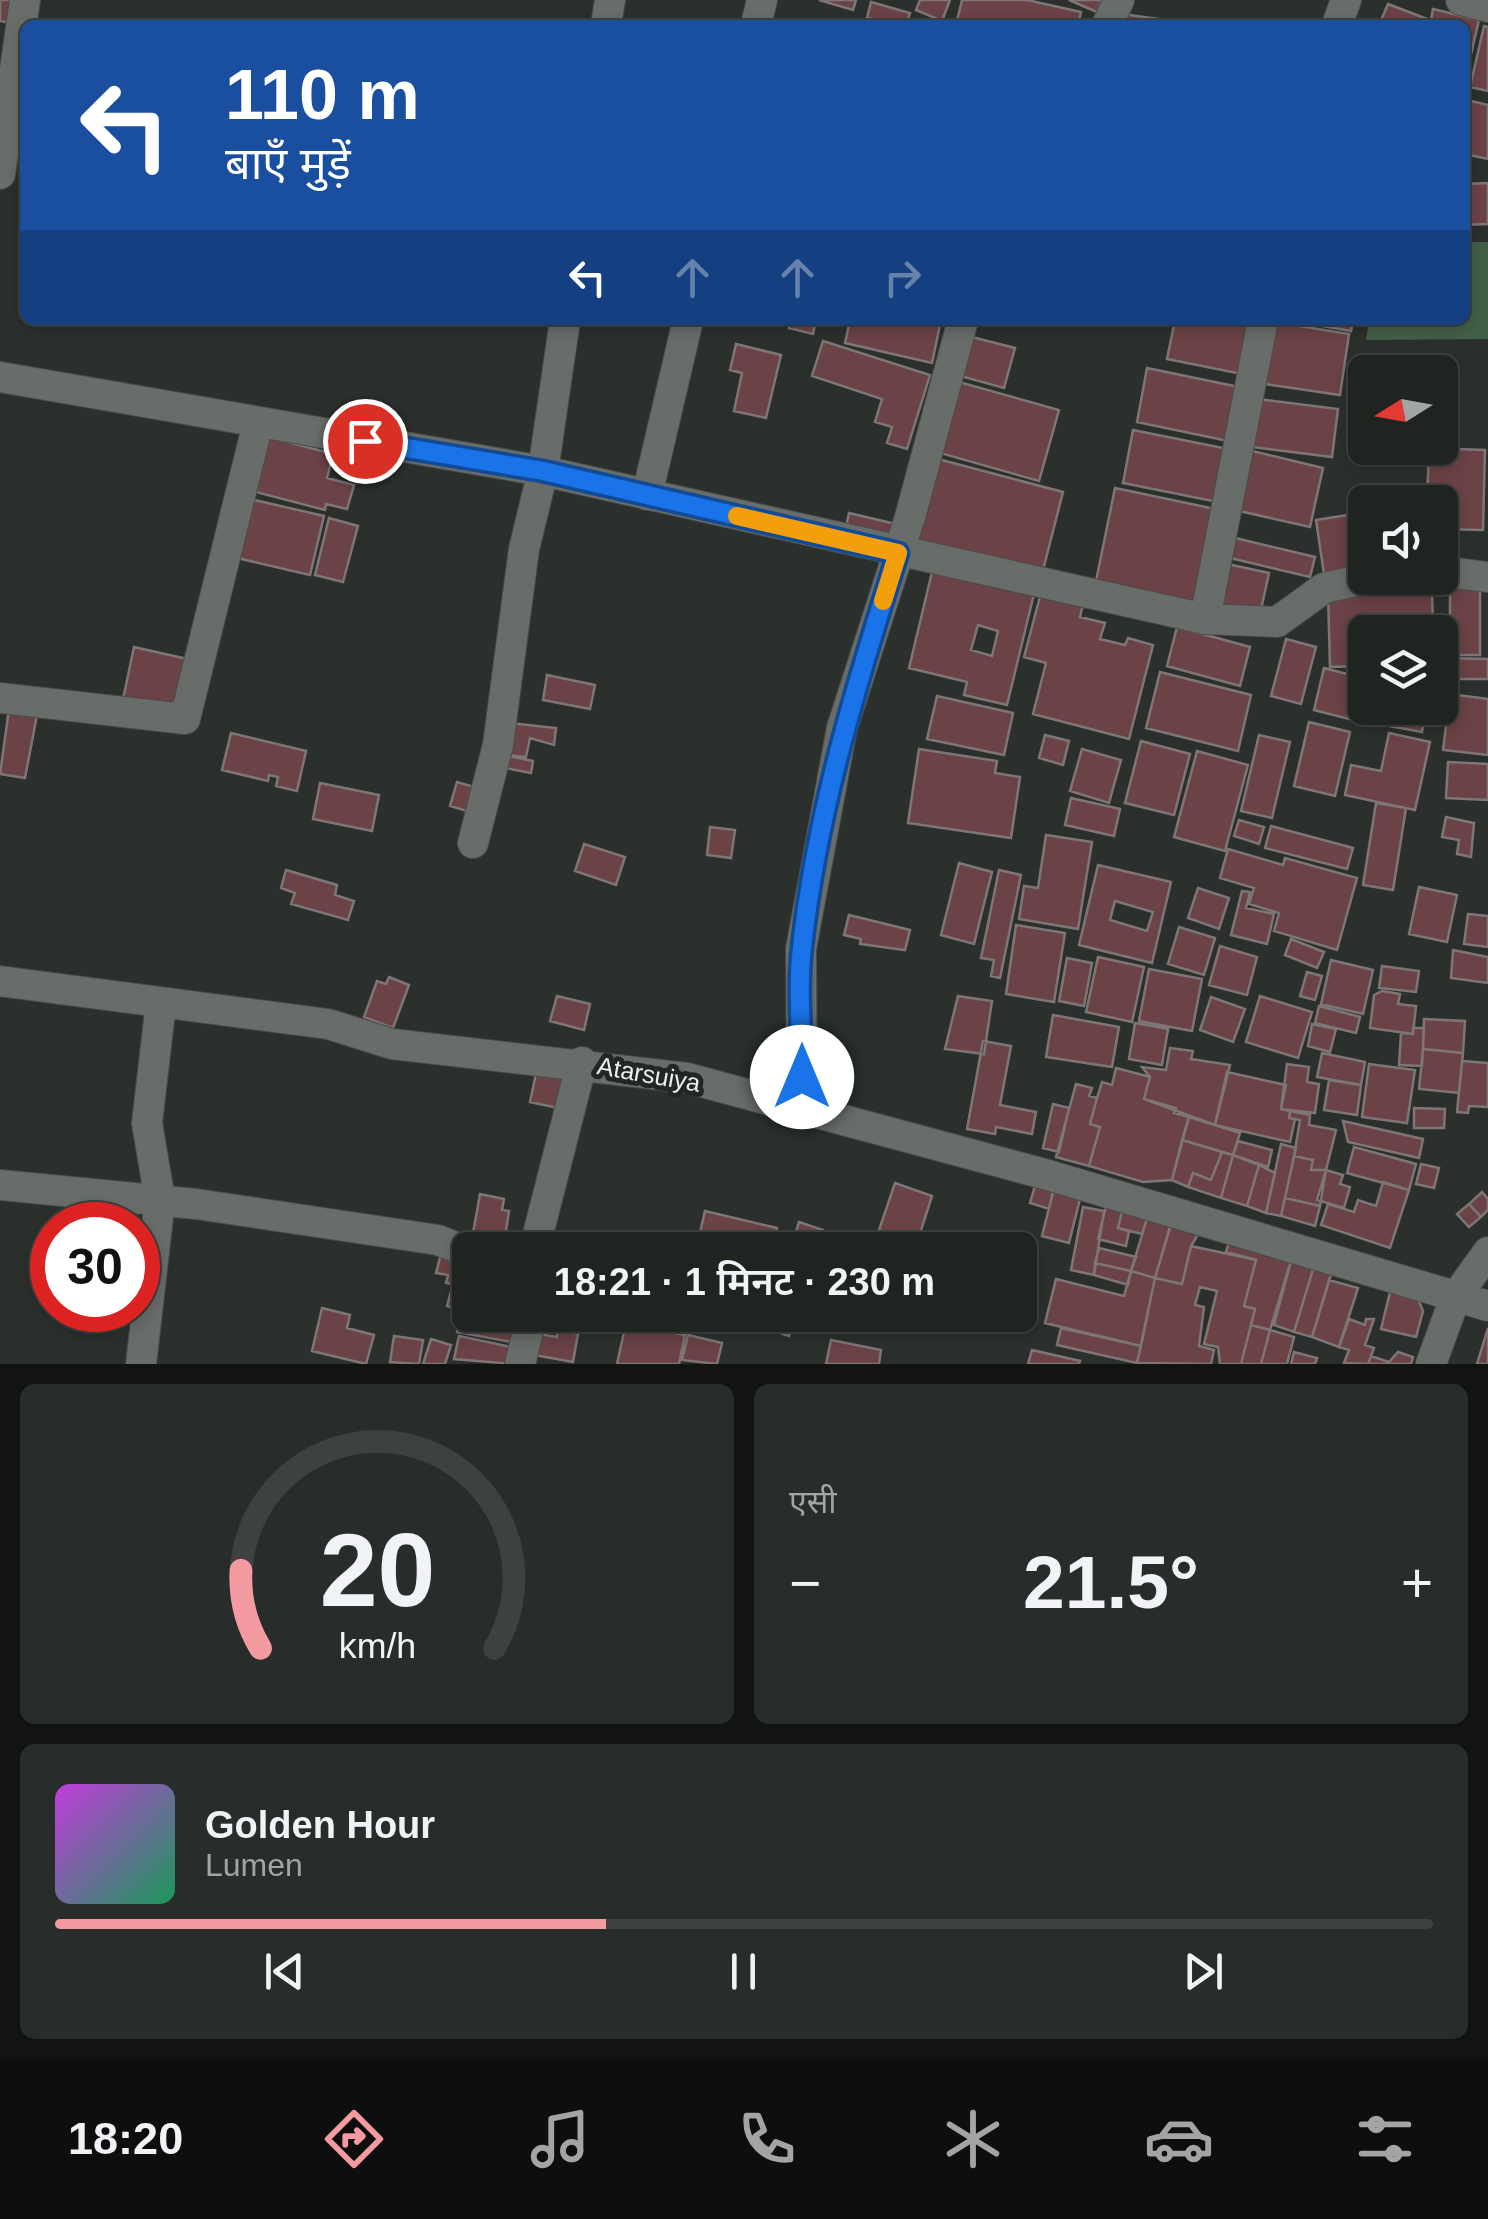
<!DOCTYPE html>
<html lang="hi">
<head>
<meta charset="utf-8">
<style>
  body { margin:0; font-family:Arial,"Noto Sans Devanagari",sans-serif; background:#282c2a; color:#f1f3f6; height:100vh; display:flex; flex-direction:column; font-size:38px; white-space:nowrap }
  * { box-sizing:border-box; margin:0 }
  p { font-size:32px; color:#a2a4a5 }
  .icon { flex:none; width:55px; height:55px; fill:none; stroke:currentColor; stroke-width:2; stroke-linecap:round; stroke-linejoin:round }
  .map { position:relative; height:1364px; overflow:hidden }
  .details { display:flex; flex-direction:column; gap:20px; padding:20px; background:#121412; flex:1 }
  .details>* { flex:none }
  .top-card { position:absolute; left:20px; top:20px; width:1450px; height:305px; border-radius:15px; box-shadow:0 5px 15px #0003,0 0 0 2px #3d413f; background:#1a4fa0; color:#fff; overflow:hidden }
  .needle { width:65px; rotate:259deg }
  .tools { position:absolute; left:1348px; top:355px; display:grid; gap:20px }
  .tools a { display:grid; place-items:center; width:110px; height:110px; border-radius:15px; background:#202421; box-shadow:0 5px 15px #0003,0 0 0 2px #3d413f; font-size:50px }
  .speed { position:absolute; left:30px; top:1202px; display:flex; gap:20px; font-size:50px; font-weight:700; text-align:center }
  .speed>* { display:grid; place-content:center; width:130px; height:130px; border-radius:50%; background:#202421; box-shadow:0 5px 15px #0003,0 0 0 2px #3d413f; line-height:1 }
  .speed .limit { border:15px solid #d22; background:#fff; color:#111 }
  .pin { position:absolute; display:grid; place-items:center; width:85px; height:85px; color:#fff; margin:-42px; border:5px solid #fff; border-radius:50%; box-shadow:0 2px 10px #0007 }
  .me { position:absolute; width:110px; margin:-55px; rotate:0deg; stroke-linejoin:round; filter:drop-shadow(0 0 8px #0008) }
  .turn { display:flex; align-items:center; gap:35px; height:210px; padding:0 40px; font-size:45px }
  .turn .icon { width:130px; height:130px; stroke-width:2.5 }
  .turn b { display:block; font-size:70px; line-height:85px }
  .lanes { display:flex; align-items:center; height:95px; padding:0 40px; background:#0003; justify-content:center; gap:50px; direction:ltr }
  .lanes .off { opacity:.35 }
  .big { font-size:75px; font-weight:600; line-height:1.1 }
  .details .tile { flex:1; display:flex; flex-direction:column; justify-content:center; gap:15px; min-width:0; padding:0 35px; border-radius:15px; background:#282c2a }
  .details .dial { align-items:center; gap:0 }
  .dial svg { height:260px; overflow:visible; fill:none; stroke:#3d413f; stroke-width:7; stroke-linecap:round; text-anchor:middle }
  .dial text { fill:#f1f3f6; stroke:none }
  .song { display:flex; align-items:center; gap:30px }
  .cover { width:120px; height:120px; border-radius:15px; background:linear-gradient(135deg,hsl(290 70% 55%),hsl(150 70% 35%)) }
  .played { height:10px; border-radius:5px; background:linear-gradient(90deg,#f49aa1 40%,#3d413f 40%) }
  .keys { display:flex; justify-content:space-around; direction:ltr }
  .heat { display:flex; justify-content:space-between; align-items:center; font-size:55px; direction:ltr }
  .details .tiles { flex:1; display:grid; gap:20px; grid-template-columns:1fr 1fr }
  .tile:last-child { grid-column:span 2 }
  .trip { position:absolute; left:452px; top:1232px; width:585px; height:100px; border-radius:15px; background:#202421; box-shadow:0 5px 15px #0003,0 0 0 2px #3d413f; font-weight:600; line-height:100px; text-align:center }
  .menu { display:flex; height:160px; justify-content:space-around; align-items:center; background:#0d0e0d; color:#a2a4a5 }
  .menu .icon { width:70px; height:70px }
  .menu .current { color:#f49aa1 }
  .menu b { font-size:45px; color:#f1f3f6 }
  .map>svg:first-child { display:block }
</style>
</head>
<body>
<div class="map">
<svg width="1488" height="1364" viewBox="0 0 1488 1364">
  <rect width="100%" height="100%" fill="#2b302c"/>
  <!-- green -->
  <path fill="#425f49" d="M1465,242H1488V339L1366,340L1369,320H1465Z"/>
  <!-- building -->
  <path fill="#6b4245" stroke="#7e7676" stroke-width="2.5" fill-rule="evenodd" d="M0,0H13L10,23L0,21Z
    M819,0H856L853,10Z
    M920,0H950L942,21L916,10Z
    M962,0H1027L1081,12L1078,25H956Z
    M1069,0H1102L1097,12Z
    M871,2L910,13L906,25L867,18Z
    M1388,4L1430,20L1428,25H1379Z
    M1433,9L1479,20L1465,80V25H1430Z
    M1115,13L1202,25H1113Z
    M1484,26L1488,27V91L1470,87Z
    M1467,100L1488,105V159L1465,154Z
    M1488,183V224L1465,225V184Z
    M791,320H816L813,334L789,328Z
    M850,320H941L932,363L845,343Z
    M1175,320H1253L1242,374L1167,359Z
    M1288,320H1353L1351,331Z
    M1268,321L1349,334L1340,395L1258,383Z
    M964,335L1015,348L1004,388L953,374Z
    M823,341L930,375L907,449L887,443L892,427L875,422L882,399L812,376Z
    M736,344L781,355L766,418L734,411L742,373L730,370Z
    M1147,368L1239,387L1228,441L1137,422Z
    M952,380L1059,410L1039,481L933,451Z
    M1440,387H1445L1443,434L1440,433Z
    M1258,399L1338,409L1332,457L1252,447Z
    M1133,430L1233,450L1223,503L1123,483Z
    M246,431L333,454L327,478L354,485L347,509L326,504L325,510L248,490Z
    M1429,448L1485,450L1483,530L1440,529V502H1427Z
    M1248,450L1323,468L1310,527L1235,510Z
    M934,458L1063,492L1040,582L910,547Z
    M1115,488L1220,510L1200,607L1095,586Z
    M1394,494L1395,502H1365V514L1362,499Z
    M246,498L324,516L310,575L233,557Z
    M849,513L900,525L896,539L846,527Z
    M1354,514L1363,569L1324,574L1316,520Z
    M329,518L358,526L343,582L315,575Z
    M1227,536L1315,557L1310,577L1222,556Z
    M1223,563L1269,573L1259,619L1214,610Z
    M933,568L1034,594L1007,705L964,695L967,682L909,668ZM978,625L998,631L992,656L971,650Z
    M1450,583H1480V655H1450Z
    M1042,589L1084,600L1080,617L1105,623L1100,639L1125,645L1128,638L1153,645L1129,739L1033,714L1046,663L1024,657Z
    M1432,591L1433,627H1415V632H1365V666L1330,667L1328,593Z
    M1177,627L1250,647L1240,686L1167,666Z
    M1286,639L1316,647L1301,704L1271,696Z
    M134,647L192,660L179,717L122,704Z
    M1447,658L1488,659V679H1446Z
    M1324,668L1362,678L1353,720L1314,710Z
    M1160,672L1251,695L1238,751L1146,728Z
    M547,675L595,685L590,709L543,700Z
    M1450,694L1488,699V755L1443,750Z
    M937,696L1013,713L1004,755L927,739Z
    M1365,704V708H1426L1422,732L1362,721Z
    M9,709L37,715L25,778L0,774Z
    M1309,722L1350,732L1335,796L1294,786Z
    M510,723L556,728L554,745L530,738L526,757L507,755Z
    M231,733L306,751L297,791L276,786L278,777L269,775L268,781L222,770Z
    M1389,733L1430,742L1415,810L1345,795L1351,765L1381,771Z
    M1045,735L1069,741L1063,765L1039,758Z
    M1259,735L1290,742L1272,818L1241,811Z
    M1141,741L1190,754L1174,815L1125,803Z
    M919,749L997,761L995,773L1020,777L1011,838L908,823Z
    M1082,749L1121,760L1109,803L1070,791Z
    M1197,751L1248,765L1225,851L1174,837Z
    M508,756L533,761L531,773L506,768Z
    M1448,762L1488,764V800L1446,798Z
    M457,782L474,787L467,811L450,806Z
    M320,783L379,795L372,831L313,819Z
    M1071,798L1120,809L1114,836L1065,825Z
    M1376,803L1406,808L1393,890L1363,885Z
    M1446,817L1474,823L1471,857L1457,854L1459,840L1442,837Z
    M1239,820L1264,827L1259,844L1234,836Z
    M1271,826L1353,848L1347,869L1265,848Z
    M710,827L735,830L731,858L707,855Z
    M1046,835L1092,842L1078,929L1019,919L1024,886L1038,888Z
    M584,844L625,857L616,885L575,871Z
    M1228,849L1283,865L1285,858L1357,878L1337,950L1274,931L1279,913L1249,904L1254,888L1220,878Z
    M959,863L992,872L974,944L941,935Z
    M1098,865L1171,882L1152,963L1079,945ZM1115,901L1153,912L1147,931L1110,920Z
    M286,870L337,885L335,895L354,901L348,920L291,904L295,893L281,888Z
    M999,870L1021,875L1000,978L991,976L994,960L981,958Z
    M1419,887L1457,895L1447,942L1409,934Z
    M1198,888L1229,898L1219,929L1188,918Z
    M1242,891L1250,892L1246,908L1274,914L1267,944L1231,935Z
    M1468,914L1488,916V947L1464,944Z
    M849,915L910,930L905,950L860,944L861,939L844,935Z
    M1016,925L1065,933L1054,1002L1006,994Z
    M1179,927L1215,938L1204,975L1168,964Z
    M1291,939L1324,952L1317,968L1285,955Z
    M1220,946L1257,957L1247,995L1209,985Z
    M1453,950L1488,957V983L1451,978Z
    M1098,957L1144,967L1132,1022L1086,1012Z
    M1067,958L1092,963L1084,1006L1059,1001Z
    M1331,960L1373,970L1363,1014L1321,1004Z
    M1382,966L1419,971L1416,992L1379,988Z
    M1149,969L1202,979L1192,1031L1139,1021Z
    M1307,972L1322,976L1315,1000L1300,996Z
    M389,977L409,985L393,1028L364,1017L377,981L386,984Z
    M1382,991L1400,994L1398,1004L1416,1006L1413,1034L1370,1028L1374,995Z
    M557,996L590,1004L584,1030L550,1021Z
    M958,996L992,1001L984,1054L945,1049Z
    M1260,996L1312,1012L1298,1058L1246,1042Z
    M1211,997L1245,1009L1233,1042L1200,1030Z
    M1319,1006L1360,1017L1356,1033L1315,1023Z
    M1053,1015L1119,1027L1112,1067L1046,1057Z
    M1424,1019L1465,1021L1463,1053L1423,1049Z
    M1135,1023L1168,1029L1162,1065L1129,1059Z
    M1312,1024L1336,1029L1330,1052L1308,1046Z
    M1413,1028H1424L1422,1066L1399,1065L1401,1033L1413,1034Z
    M983,1041L1011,1046L1000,1105L1036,1112L1032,1134L996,1127L995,1134L967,1129Z
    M1170,1048L1193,1051L1191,1059L1230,1065L1215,1125L1144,1099L1150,1077L1142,1067L1166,1070Z
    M1423,1049L1463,1053L1459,1093L1419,1089Z
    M1322,1053L1365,1062L1361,1085L1317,1077Z
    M539,1059L567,1064L558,1108L530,1102Z
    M1462,1061L1488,1063V1107L1469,1106L1468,1113L1457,1112Z
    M1287,1064L1309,1067L1307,1082L1319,1084L1315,1113L1281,1109Z
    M1369,1064L1415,1070L1407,1123L1362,1117Z
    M1116,1068L1150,1077L1144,1099L1176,1108L1174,1113L1189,1117L1172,1180L1143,1182L1089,1166L1100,1127L1090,1124L1097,1098L1102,1082L1112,1085Z
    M1227,1072L1286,1085L1281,1109L1290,1111L1289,1118L1295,1119L1290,1142L1215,1125Z
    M1329,1080L1361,1085L1357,1115L1324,1110Z
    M1076,1084L1092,1088L1089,1096L1097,1098L1090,1124L1100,1127L1089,1166L1056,1157Z
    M1053,1104L1069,1108L1059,1152L1043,1148Z
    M1414,1108L1445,1109L1444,1128H1414Z
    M1290,1111L1310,1115L1309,1125L1336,1130L1326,1170H1311L1313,1160L1294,1156L1300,1120L1289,1118Z
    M1189,1117L1240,1133L1233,1155L1182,1140Z
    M1343,1121L1423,1139L1419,1158L1348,1142Z
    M1182,1140L1222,1152L1211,1180L1193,1173L1188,1187L1172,1180Z
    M1238,1141L1272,1150L1268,1167L1233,1155Z
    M1281,1144L1296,1148L1281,1216L1266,1213Z
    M1354,1147L1416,1164L1409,1190L1347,1173Z
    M1222,1152L1233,1155L1221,1198L1188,1187L1193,1173L1211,1180Z
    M1233,1155L1259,1165L1247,1206L1221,1198Z
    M1294,1156L1313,1160L1311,1170H1326L1320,1206L1285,1198Z
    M1421,1164L1439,1168L1434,1188L1416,1184Z
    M1259,1165L1275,1173L1266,1213L1247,1206Z
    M1326,1170L1343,1175L1340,1184L1350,1187L1344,1208L1317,1200Z
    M1037,1179L1055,1184L1049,1209L1030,1203Z
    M1383,1182L1409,1190L1390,1248L1321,1225L1328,1204L1354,1212L1358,1200L1376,1206Z
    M895,1183L932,1196L917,1243L879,1230Z
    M1055,1184L1082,1191L1069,1243L1042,1236Z
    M1482,1192L1488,1199V1210L1481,1217L1469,1204Z
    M480,1194L504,1199L502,1210L509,1211L503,1250H470Z
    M1108,1198L1124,1203L1118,1228L1129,1231L1126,1246L1098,1239Z
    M1285,1198L1320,1206L1315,1226L1281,1216Z
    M1124,1203L1150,1209L1142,1234L1118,1228Z
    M1469,1204L1481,1217L1469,1227L1457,1214Z
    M1083,1207L1104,1211L1094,1275L1071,1270Z
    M1150,1209L1173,1216L1155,1278L1131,1271Z
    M705,1211L777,1228L771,1250H734L698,1241Z
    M1172,1221L1202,1228L1191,1246L1182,1284L1155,1278Z
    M799,1222L823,1230L817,1250H790Z
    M830,1237L866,1250H826Z
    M1230,1239L1292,1257L1270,1330L1251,1325L1255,1309L1244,1306L1256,1260L1226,1252Z
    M1191,1246L1256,1260L1244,1306L1255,1309L1241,1364H1220L1218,1347L1204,1344L1217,1291L1200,1287L1195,1305L1204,1307L1199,1346L1214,1350L1211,1364L1137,1363L1155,1278L1182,1284Z
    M1099,1248L1136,1257L1131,1271L1095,1263Z
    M442,1250L470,1268L459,1310L447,1306L453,1284L446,1283L448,1275L436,1273Z
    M1292,1257L1315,1263L1294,1332L1274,1325Z
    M1095,1263L1131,1271L1128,1285L1094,1275Z
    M1315,1263L1333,1268L1312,1337L1294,1332Z
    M1131,1271L1155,1278L1141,1346L1045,1323L1056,1279L1124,1296Z
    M1329,1280L1358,1288L1339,1347L1312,1337Z
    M1391,1288L1416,1294L1423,1311L1416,1337L1381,1329Z
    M462,1305L470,1307V1315L521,1317L517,1343L457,1332Z
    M322,1308L350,1315L347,1328L374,1335L366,1364L312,1351Z
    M743,1315H796L789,1336L741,1321Z
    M1349,1319L1365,1325L1366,1319H1374L1365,1345L1374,1348L1368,1364L1344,1363L1349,1350L1339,1347Z
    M626,1323L685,1335L679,1364H617Z
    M1251,1325L1270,1330L1261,1364H1241Z
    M1061,1328L1141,1346L1137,1363L1057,1345Z
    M1488,1328V1364H1477Z
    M558,1330L578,1334L573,1362L529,1354L533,1333L557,1337Z
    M1270,1330L1294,1337L1287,1364H1261Z
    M688,1335L722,1343L717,1364L682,1360Z
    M394,1336L423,1340L419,1364L390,1362Z
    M459,1336L516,1348L514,1364L454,1359Z
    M431,1339L451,1345L445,1364H423Z
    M831,1340L881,1350L879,1364H826Z
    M1032,1350L1080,1361L1079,1364H1028Z
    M1294,1352L1317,1358L1315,1364H1291Z
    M1398,1352L1413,1357L1411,1364H1368L1371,1356L1389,1362Z"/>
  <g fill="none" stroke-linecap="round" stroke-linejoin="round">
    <defs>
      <path id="minor" d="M1461,0L1488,7
        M606,25L610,0
        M756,25L762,0
        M1107,25L1119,0
        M1337,25L1346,0
        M0,174L25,0
        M565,320L543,471L1205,619L1277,622L1324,588L1369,578
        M0,377L543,471L524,549L498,745L473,843
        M647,495L688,320
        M1440,571L1488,577
        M1205,619L1263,320
        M0,698L185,719L258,423
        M0,981L328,1024L392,1044L687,1078L1048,1175L1488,1306
        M802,1109L801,949L842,728L910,517L963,320
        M0,1185L196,1204L438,1240L470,1253
        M534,1250L582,1062
        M141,1364L160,1200L147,1123L161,1003
        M520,1364L532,1315
        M1431,1364L1455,1298L1488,1252"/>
    </defs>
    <!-- minor casing -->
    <use href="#minor" stroke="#484c49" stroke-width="32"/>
    <!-- minor -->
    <use href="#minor" stroke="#686d69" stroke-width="30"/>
  </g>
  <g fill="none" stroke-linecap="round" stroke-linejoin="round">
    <defs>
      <path id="route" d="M365,441L543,471L898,553C857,682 817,811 802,947C797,989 802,1035 802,1077"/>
    </defs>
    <!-- route casing -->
    <use href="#route" stroke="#114b97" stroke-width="25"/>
    <!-- route -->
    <use href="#route" stroke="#1a73e8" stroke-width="18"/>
    <!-- slow -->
    <path stroke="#f59e0b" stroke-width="18" d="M737,516L898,553L883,601"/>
  </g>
  <g text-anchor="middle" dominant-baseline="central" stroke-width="10" stroke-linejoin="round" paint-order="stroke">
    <!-- street labels -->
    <g font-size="25" fill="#ecf0ed" stroke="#212723">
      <text transform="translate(649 1074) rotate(10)">Atarsuiya</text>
    </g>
  </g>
</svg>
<div class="tools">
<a><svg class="needle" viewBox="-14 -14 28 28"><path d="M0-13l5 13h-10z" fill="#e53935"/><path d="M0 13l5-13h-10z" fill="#a2a4a5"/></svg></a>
<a><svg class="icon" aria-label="sound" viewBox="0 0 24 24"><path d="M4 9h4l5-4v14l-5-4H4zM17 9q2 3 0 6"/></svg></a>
<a><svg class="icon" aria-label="layers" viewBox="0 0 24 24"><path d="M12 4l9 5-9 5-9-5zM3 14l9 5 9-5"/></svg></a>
</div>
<div class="speed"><div class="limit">30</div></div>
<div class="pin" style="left:365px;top:441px;background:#d93025"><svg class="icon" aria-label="arrive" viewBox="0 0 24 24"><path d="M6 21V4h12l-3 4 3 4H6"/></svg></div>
<svg class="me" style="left:802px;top:1077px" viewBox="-20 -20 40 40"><circle r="19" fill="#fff"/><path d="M0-13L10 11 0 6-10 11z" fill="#1a73e8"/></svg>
<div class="trip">18:21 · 1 मिनट · 230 m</div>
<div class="top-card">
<div class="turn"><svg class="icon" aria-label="left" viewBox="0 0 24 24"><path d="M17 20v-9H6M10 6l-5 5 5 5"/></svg><div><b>110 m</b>बाएँ मुड़ें</div></div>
<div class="lanes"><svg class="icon" aria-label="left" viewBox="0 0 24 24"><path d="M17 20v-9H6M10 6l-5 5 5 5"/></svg><svg class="icon off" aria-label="ahead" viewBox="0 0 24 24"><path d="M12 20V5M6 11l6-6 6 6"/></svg><svg class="icon off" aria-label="ahead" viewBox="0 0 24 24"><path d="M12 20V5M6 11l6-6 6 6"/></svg><svg class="icon off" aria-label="right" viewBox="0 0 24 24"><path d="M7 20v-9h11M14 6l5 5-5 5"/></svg></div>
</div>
</div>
<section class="details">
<div class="tiles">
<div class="tile dial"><svg viewBox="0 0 100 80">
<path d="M14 69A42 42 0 1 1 86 69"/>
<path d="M14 69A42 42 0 0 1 8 45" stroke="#f49aa1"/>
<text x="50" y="56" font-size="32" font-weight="700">20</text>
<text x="50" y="72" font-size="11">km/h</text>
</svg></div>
<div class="tile"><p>एसी</p>
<div class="heat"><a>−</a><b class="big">21.5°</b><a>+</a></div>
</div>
<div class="tile">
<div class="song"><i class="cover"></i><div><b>Golden Hour</b><p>Lumen</p></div></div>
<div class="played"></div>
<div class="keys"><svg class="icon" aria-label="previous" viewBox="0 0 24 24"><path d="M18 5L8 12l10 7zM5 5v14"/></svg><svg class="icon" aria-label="pause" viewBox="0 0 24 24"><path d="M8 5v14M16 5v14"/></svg><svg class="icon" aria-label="next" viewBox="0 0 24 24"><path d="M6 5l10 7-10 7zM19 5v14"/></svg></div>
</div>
</div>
</section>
<nav class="menu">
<b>18:20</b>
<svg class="icon current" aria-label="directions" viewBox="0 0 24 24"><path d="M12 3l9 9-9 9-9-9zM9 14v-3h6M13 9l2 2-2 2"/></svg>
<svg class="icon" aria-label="music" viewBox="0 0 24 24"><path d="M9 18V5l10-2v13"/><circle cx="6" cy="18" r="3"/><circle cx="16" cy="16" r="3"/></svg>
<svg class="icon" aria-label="phone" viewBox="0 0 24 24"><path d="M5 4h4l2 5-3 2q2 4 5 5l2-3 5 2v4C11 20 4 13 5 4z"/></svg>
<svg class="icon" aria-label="climate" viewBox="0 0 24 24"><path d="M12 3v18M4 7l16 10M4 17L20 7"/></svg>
<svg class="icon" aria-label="car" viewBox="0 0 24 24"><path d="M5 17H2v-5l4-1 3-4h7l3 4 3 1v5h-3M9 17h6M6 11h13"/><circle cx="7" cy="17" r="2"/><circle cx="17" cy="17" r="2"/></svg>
<svg class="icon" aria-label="filters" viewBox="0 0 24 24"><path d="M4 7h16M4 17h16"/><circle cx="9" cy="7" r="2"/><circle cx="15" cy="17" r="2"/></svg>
</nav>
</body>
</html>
